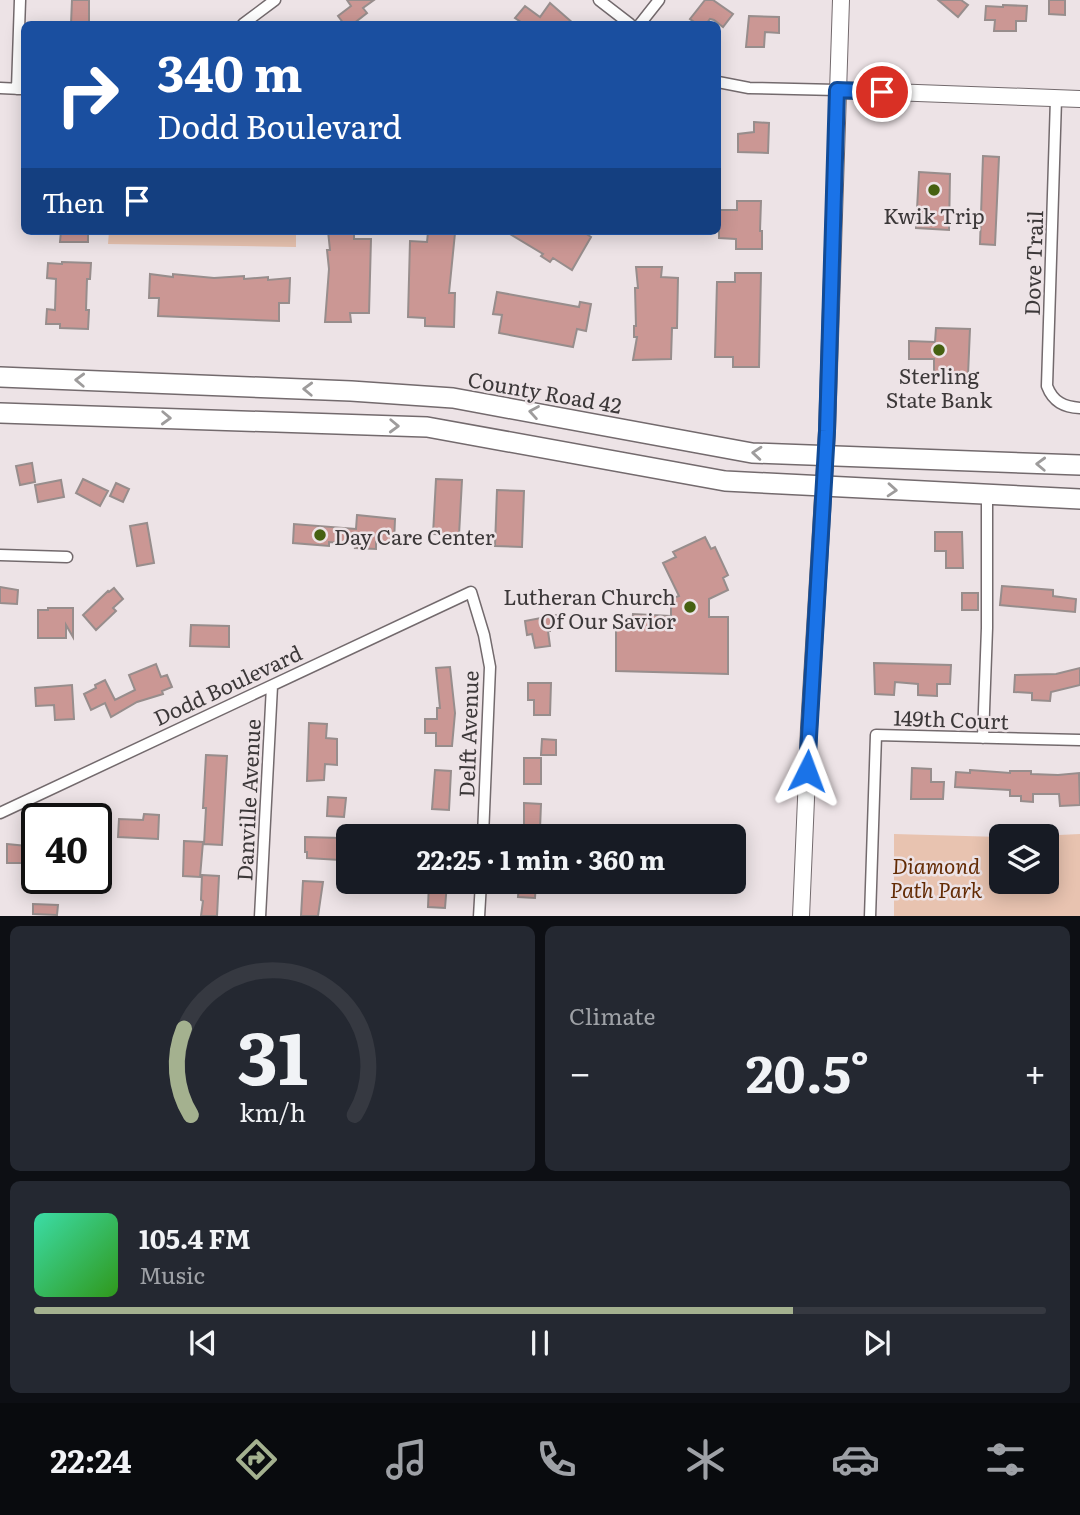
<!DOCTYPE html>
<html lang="en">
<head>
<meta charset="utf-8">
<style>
  body { margin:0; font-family:Literata,serif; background:#242831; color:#f1f3f6; height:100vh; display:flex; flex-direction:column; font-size:26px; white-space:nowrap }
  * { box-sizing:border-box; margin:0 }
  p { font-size:23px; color:#9ea1a6 }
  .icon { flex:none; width:38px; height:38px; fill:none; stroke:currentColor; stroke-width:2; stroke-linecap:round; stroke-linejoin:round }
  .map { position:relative; height:916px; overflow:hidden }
  .sheet { display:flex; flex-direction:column; gap:10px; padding:10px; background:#0d0f14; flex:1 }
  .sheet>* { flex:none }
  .banner { position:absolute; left:21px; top:21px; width:700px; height:214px; border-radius:10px; box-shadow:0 4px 18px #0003; background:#1a4fa0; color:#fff; overflow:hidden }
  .tools { position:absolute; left:989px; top:824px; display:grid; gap:14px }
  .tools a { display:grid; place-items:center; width:70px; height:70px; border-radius:10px; background:#171b24; box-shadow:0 4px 18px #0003; font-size:35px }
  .speed { position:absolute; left:21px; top:803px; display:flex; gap:14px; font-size:35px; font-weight:700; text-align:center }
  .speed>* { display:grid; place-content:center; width:91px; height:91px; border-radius:50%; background:#171b24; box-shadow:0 4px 18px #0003; line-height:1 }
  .speed .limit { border:4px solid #111; border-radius:10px; background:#fff; color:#111 }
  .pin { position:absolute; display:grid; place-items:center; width:60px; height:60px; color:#fff; margin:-30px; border:4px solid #fff; border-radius:50%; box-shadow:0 2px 7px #0007 }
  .me { position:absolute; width:77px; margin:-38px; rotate:3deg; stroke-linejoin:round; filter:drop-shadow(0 0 5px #0008) }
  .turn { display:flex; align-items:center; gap:24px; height:147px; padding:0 21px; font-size:32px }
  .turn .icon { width:91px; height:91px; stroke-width:2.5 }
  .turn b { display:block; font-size:49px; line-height:60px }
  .then { display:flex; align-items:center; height:66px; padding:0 21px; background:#0003; gap:14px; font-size:26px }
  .big { font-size:52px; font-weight:700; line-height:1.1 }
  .sheet .tile { flex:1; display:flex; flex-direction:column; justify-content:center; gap:10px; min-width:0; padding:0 24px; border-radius:10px; background:#242831 }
  .sheet .dial { align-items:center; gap:0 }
  .dial svg { height:182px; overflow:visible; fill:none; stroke:#363941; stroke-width:7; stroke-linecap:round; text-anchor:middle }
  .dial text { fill:#f1f3f6; stroke:none }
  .song { display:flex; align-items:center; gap:21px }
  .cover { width:84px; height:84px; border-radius:10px; background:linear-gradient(135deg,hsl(160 70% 55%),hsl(110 70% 35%)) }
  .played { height:7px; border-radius:4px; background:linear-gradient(90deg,#a4b18f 75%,#363941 75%) }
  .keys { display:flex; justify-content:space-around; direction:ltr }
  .heat { display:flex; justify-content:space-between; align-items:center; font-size:38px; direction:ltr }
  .sheet .tiles { flex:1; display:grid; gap:10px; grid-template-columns:1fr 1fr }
  .tile:last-child { grid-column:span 2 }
  .trip { position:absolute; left:336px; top:824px; width:410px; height:70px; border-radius:10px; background:#171b24; box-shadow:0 4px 18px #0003; font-weight:700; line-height:70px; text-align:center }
  .tabs { display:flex; height:112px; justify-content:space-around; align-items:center; background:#090b0e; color:#9ea1a6 }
  .tabs .icon { width:49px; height:49px }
  .tabs .current { color:#a4b18f }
  .tabs b { font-size:32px; color:#f1f3f6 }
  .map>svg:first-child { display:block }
</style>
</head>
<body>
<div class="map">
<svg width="1080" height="917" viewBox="0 0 1080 917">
  <rect width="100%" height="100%" fill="#ede3e6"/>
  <!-- green -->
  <path fill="#e8c3b0" d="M109,231H296V247L108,244Z
    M894,834L1001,837V882H1046V836H1038L1080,834V916H894Z"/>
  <!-- building -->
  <path fill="#cb9794" stroke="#978d8c" stroke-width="2" d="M72,0H89V24H71Z
    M347,0H374L363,8L367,13L353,24H344L338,16L351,6Z
    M705,0H713L733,14L723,27L714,20L710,19L706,24H697L690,19Z
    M938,0H961L968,5L958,17Z
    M1049,0H1065V15L1049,14Z
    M550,3L574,24H524L515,18L525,6L540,17Z
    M1003,5L1027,6L1026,21H1016V31H994L995,20H985L986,6L1003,7Z
    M749,16L779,17V33L765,32L764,47H746Z
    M754,122L769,123L768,153L738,152V134L754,132Z
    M983,156L999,157L995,245L980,244Z
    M919,172L950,174L949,230L916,228Z
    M737,201H761L760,231H762V249H736V239L719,238V210H737Z
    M61,231H88V242H60Z
    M328,231H354V239H371L369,313H350L351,322H325L329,269L327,250H330Z
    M505,231H582L591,237L572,270L553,258L550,262L541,256L543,254Z
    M428,232L455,233L449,293H455L454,327L425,326V318L408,317L410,241L427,242Z
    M62,262L91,263L90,279H87L86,310H89L88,329L60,328V324H46L47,309L55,310L56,279L47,278L48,263L62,264Z
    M636,267H662L661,277L678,278L677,328H672L671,359L633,360L637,337H634V326H636L635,288H638Z
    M735,273H761L759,367H733V357H715L717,282H735Z
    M150,274L173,277V274L214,278L244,276V279L268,277V280L290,278L289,303H279V321L158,316L159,298H149Z
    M497,292L579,307L580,302L591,304L586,331L577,329L573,347L499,333L502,315L493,314Z
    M936,328L970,329L968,375L934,374V359H909V341L935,342Z
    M32,463L35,482L20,485L16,466Z
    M83,479L108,491L100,506L76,493Z
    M436,479L462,480L459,535L433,534Z
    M61,480L64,497L38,502L35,485Z
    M116,483L129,489L123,502L110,496Z
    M497,490L524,491L522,547L495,546Z
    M357,515L395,519L394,543L376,542V549L355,548L356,544L329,542V546L293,543L294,524L356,529Z
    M147,523L154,563L137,566L130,526Z
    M935,532H962L963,568H946V551H935Z
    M705,537L711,549L715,547L728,575L723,578L728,590L709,599V617H728V674L616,671V622L632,623L633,614L671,616V599L679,596L663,563L676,557L673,552Z
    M1002,586L1053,590V596L1076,599L1075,612L1000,605Z
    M0,587L18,590L17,604L0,603Z
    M114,588L123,599L113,608L116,611L96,630L83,615L108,591L109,592Z
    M962,593H978V610H962Z
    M48,608H73V637L66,625V638H38V610H48Z
    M557,615L559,626L550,628V631H548L550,646L535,648L532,634L527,635L525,621Z
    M191,625L229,626V647L190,646Z
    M874,663L951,665L950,684H937V696L918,695V684L895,682L894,695L875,694Z
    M156,664L161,677L167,675L172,687L162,691L163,694L137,702L111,717L105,703L91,710L84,694L96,688L95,685L105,680L115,700L135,690L129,675Z
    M450,667L455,713L452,746H436V733H425V719H437V708H440L436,668Z
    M1080,668V685L1051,692L1050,701L1032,700V693L1014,692L1015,675L1056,674Z
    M528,683H551L550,715H534V700H528Z
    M72,685L74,719L55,720L54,705L36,706L35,688Z
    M309,723L327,724L326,738L337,739V765L325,764L324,780L307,781Z
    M542,739L556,740V755H541Z
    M206,755L227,756L222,845L204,844L206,808H203Z
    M524,758H541V784H524Z
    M912,768L931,769V782H944L943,799H911Z
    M435,770L451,771L449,810L432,809Z
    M970,770L1010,773V771H1031V774L1058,775L1079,773L1080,805L1060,806L1059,794H1033V802L1021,801V796H1010V790L955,787L956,772L970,773Z
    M328,797L346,798L344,817L327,816Z
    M524,803L541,804L540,829H524Z
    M144,814L159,815L158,839L118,837L119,819L143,820Z
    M305,837L341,838L340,860L307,858V852H305Z
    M184,841L203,842L200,877L183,876Z
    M7,844L37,847V863H7Z
    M202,875L219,876L217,916H201L203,901L201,900Z
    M303,881L323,882L318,916H301Z
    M429,882L447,883L445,908L428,907Z
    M519,882H536L535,898L518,897Z
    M33,904L58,905L57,915L33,914Z"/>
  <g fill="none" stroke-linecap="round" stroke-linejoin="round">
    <defs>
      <path id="street" d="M599,0L630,24
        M243,24L275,0
        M640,24L659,0
        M718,82L749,88L837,90
        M0,88L22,89
        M17,89L20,0
        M1056,99L1047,386C1053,402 1064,407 1080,408
        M0,555L67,557
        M983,738L987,628V495
        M0,813L471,592L484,635L490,667L483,836
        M260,917L272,686
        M479,917L481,882
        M870,917L876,735L1080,740"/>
      <path id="secondary" d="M837,90L1080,99
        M801,917L809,728L827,431L841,0"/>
      <path id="highway" d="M0,377L351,391L453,398L752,453L1080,465
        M0,413L427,427L725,481L1080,499"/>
    </defs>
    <!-- street casing -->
    <use href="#street" stroke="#736a6d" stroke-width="13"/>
    <!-- secondary casing -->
    <use href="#secondary" stroke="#736a6d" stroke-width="18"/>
    <!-- highway casing -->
    <use href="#highway" stroke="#736a6d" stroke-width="22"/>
    <!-- street -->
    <use href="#street" stroke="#fff" stroke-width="10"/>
    <!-- secondary -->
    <use href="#secondary" stroke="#fff" stroke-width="16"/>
    <!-- highway -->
    <use href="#highway" stroke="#fff" stroke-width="19"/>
  </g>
  <!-- one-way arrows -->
  <defs><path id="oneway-chevron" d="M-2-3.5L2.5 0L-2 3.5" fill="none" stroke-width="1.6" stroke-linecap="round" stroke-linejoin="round" transform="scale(1.75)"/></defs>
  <g stroke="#9e9c9c">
    <use href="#oneway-chevron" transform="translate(80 380) rotate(-178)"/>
    <use href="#oneway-chevron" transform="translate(308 389) rotate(-178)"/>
    <use href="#oneway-chevron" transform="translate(534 412) rotate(-170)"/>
    <use href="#oneway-chevron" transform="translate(166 418) rotate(2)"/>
    <use href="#oneway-chevron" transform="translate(394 426) rotate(2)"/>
    <use href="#oneway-chevron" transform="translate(757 453) rotate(-175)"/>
    <use href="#oneway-chevron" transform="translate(1041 464) rotate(-178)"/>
    <use href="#oneway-chevron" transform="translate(892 490) rotate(4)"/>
  </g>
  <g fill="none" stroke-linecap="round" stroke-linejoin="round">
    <defs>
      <path id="route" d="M807,771L827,431L837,90L882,92"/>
    </defs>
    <!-- route casing -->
    <use href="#route" stroke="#114b97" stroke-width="18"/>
    <!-- route -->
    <use href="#route" stroke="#1a73e8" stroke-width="12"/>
  </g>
  <!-- markers -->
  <g fill="#466111" stroke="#ede3e6" stroke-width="2.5">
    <circle cx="934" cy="190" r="7"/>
    <circle cx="939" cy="350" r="7"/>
    <circle cx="320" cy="535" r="7"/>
    <circle cx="690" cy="607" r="7"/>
  </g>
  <g text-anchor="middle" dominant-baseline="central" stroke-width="5" stroke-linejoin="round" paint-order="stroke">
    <!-- poi labels -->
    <g font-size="21" fill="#3c3839" stroke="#ede3e6">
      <text x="934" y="214">Kwik Trip</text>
      <text x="939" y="374">Sterling<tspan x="939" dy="24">State Bank</tspan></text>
      <text x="334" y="535" text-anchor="start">Day Care Center</text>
      <text x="676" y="595" text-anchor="end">Lutheran Church<tspan x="676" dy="24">Of Our Savior</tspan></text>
    </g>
    <!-- street labels -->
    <g font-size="21" fill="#3c3839" stroke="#ede3e6">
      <text transform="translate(1032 263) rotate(-88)">Dove Trail</text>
      <text transform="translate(545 391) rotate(10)">County Road 42</text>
      <text transform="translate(227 684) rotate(-25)">Dodd Boulevard</text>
      <text transform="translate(951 718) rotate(2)">149th Court</text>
      <text transform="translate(467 734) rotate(-88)">Delft Avenue</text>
      <text transform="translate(247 800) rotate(-87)">Danville Avenue</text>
    </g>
    <!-- park labels -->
    <g font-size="21" font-style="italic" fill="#632b04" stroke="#ede3e6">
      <text x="936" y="864">Diamond<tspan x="936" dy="24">Path Park</tspan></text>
    </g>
  </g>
</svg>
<div class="tools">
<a><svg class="icon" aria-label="layers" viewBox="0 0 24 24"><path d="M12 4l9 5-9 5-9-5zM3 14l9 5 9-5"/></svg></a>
</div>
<div class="speed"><div class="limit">40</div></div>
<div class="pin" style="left:882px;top:92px;background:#d93025"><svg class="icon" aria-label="arrive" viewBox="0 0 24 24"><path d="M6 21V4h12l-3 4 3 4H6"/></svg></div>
<svg class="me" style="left:807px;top:771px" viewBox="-20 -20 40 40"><path d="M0-17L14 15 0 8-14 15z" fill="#1a73e8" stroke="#fff" stroke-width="4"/></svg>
<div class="trip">22:25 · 1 min · 360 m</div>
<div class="banner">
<div class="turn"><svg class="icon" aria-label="right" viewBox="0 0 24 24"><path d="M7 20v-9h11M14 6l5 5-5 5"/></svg><div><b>340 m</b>Dodd Boulevard</div></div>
<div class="then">Then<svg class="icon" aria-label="arrive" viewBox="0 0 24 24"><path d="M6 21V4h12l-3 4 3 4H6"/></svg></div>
</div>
</div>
<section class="sheet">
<div class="tiles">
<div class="tile dial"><svg viewBox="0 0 100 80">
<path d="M14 69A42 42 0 1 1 86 69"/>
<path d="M14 69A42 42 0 0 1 11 31" stroke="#a4b18f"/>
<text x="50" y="56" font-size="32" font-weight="700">31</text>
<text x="50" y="72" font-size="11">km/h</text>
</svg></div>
<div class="tile"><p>Climate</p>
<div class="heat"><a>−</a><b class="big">20.5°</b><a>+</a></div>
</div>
<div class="tile">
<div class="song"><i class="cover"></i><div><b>105.4 FM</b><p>Music</p></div></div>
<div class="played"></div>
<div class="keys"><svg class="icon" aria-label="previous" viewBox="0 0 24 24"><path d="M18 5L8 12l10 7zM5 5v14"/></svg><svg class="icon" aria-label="pause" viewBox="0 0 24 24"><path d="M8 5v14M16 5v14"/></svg><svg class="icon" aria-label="next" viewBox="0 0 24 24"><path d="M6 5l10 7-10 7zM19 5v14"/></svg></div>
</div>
</div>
</section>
<nav class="tabs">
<b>22:24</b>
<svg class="icon current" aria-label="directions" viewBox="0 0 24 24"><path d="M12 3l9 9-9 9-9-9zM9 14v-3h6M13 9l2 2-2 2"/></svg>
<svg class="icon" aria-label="music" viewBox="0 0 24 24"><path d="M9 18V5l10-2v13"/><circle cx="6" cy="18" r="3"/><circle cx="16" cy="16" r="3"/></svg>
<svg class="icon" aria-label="phone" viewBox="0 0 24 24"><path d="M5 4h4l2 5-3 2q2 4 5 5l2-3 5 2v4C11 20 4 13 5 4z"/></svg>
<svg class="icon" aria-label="climate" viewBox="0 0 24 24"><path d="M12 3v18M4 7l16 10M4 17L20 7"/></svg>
<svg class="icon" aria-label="car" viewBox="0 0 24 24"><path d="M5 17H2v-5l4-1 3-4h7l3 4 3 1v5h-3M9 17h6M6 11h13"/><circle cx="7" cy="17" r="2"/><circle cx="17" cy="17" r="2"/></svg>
<svg class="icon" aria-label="filters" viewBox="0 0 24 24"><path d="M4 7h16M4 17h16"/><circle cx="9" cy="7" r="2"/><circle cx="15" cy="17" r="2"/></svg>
</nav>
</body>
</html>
